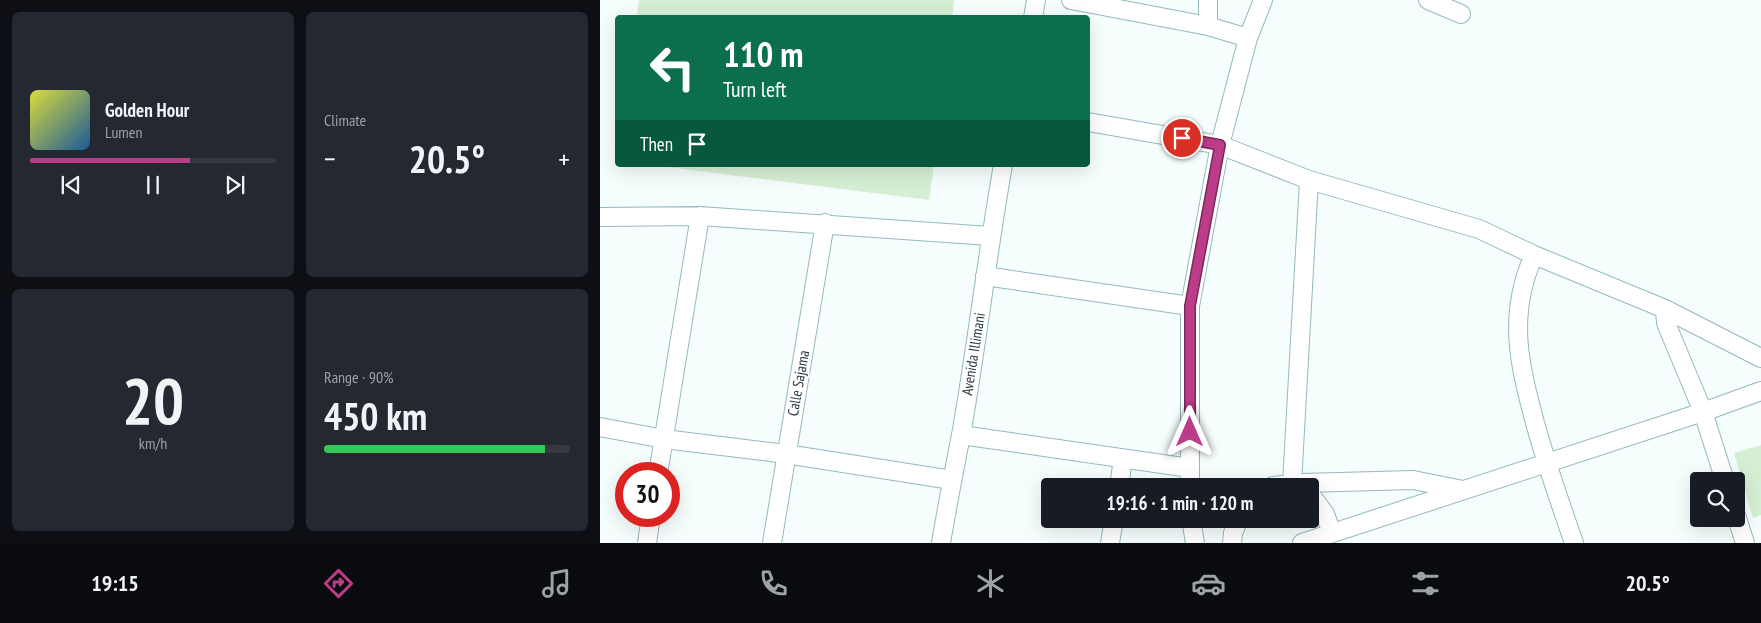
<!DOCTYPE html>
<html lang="en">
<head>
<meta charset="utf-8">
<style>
  body { margin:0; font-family:"PT Sans Narrow",sans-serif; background:#242831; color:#f1f3f6; height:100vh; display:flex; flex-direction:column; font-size:19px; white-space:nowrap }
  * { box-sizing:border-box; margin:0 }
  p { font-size:16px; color:#9ea1a6 }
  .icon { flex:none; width:28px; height:28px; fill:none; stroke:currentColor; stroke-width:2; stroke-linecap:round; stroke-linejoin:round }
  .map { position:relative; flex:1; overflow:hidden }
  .drawer { display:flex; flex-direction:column; gap:12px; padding:12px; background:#0d0f14; width:600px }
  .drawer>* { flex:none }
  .guide { position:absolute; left:15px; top:15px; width:475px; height:152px; border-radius:5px; box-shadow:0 5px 20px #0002; background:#0b6e4f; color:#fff; overflow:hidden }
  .tools { position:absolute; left:1090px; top:472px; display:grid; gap:10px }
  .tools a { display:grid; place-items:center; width:55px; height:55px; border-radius:5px; background:#171b24; box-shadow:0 5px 20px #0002; font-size:25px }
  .speed { position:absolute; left:15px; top:462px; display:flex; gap:10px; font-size:25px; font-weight:700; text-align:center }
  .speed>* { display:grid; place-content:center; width:65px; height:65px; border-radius:50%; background:#171b24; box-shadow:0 5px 20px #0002; line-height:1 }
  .speed .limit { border:8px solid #d22; background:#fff; color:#111 }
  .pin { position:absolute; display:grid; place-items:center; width:42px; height:42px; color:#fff; margin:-21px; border:2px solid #fff; border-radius:50%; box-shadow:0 1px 5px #0007 }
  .me { position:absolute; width:55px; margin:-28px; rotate:0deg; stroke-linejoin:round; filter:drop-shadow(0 0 4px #0008) }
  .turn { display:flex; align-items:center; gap:18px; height:105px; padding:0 25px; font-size:22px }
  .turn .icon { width:65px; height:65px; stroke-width:2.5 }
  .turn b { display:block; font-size:35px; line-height:42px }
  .then { display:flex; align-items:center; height:48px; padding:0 25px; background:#0003; gap:10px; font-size:19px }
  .big { font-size:38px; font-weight:800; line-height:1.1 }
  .drawer .card { flex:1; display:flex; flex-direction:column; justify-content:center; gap:8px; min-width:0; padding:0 18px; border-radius:8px; background:#242831 }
  .drawer .dial { align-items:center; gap:0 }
  .dial b { font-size:65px; line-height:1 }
  .song { display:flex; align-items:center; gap:15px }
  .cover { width:60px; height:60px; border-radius:8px; background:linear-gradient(135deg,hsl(60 70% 55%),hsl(210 70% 35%)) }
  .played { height:5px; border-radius:2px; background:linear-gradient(90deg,#bb3d8a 65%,#363941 65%) }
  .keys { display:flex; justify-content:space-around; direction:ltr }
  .heat { display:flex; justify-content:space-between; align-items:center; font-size:28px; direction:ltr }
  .charge { height:8px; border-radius:4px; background:linear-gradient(90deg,#34c759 90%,#363941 0) }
  .drawer .tiles { flex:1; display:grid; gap:12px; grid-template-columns:repeat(2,1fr) }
  .trip { position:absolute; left:441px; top:478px; width:278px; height:50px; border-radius:5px; background:#171b24; box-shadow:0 5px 20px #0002; font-weight:800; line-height:50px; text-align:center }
  .tabs { display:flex; height:80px; justify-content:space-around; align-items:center; background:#090b0e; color:#9ea1a6 }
  .tabs .icon { width:35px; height:35px }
  .tabs .on { color:#bb3d8a }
  .tabs b { font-size:22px; color:#f1f3f6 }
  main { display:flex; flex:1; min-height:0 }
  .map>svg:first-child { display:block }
</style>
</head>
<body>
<main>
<section class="drawer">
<div class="tiles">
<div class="card">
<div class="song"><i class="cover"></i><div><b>Golden Hour</b><p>Lumen</p></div></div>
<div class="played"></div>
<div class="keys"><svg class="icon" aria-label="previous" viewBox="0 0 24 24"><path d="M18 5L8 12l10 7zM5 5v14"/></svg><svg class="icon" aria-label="pause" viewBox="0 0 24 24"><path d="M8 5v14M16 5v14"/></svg><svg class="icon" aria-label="next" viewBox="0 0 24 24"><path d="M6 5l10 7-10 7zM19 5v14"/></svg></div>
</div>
<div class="card"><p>Climate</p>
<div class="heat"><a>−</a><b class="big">20.5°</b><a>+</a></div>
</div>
<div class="card dial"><b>20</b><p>km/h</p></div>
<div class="card"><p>Range · 90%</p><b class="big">450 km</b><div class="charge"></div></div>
</div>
</section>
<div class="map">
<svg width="1161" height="543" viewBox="0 0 1161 543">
  <rect width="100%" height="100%" fill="#f5fdfd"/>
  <!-- green -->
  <path fill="#d5efd4" d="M39,0H354L352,17H37Z
    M52,165H334L329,200Z
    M1161,445V515L1153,518L1134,453Z"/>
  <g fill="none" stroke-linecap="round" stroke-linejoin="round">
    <defs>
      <path id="street" d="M471,0L608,26L648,38
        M828,0L861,14
        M433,18L436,0
        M608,26V0
        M488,122L620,145L709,180L879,229L934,255L1065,309L1161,358
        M0,217L100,216L390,236
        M934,255C907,315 919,363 935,423C946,463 960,503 974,543
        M385,276L590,306
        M1065,309L1066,323L1103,412L1125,481
        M0,427L64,439L186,454L352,480
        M361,435L590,468
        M58,474L100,216
        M692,484L709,180
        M519,486L523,459
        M590,486V306L620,145L648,38L663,0
        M673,486L702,483L813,480L863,490
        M710,494L725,514L732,533
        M1136,515L1145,543
        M591,519L595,543
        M47,543L51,516
        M172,543L225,223
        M341,543C347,507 354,471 361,435C377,345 387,255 403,165
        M510,543L514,519
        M632,543L633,533L639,519
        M702,543L1103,412L1161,391"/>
    </defs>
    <!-- street casing -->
    <use href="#street" stroke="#93babd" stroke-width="20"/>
    <!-- street -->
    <use href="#street" stroke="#fff" stroke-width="18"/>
  </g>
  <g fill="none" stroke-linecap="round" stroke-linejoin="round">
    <defs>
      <path id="route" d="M582,138L620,145L590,306V432"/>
    </defs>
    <!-- route casing -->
    <use href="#route" stroke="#7a285a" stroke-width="12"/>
    <!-- route -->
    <use href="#route" stroke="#bb3d8a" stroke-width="9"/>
  </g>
  <g text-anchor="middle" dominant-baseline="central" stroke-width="4" stroke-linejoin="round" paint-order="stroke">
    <!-- street labels -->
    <g font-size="15" fill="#2a3a3c" stroke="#fff">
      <text transform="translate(373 354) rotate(-81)">Avenida Illimani</text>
      <text transform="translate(198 383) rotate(-80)">Calle Sajama</text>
    </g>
  </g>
</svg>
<div class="tools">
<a><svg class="icon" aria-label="search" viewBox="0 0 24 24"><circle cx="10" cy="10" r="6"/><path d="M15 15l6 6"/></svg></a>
</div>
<div class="speed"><div class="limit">30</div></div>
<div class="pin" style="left:582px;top:138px;background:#d93025"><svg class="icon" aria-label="arrive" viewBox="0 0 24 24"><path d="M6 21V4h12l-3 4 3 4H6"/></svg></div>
<svg class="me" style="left:590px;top:432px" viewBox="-20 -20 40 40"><path d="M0-17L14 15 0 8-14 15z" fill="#bb3d8a" stroke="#fff" stroke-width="4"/></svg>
<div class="trip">19:16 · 1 min · 120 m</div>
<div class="guide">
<div class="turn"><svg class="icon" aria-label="left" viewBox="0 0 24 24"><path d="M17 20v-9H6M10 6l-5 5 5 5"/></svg><div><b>110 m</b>Turn left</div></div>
<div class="then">Then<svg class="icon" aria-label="arrive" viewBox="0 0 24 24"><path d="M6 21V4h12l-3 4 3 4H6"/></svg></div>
</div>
</div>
</main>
<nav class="tabs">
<b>19:15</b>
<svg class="icon on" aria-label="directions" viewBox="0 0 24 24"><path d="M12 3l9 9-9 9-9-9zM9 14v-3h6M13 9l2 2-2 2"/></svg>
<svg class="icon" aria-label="music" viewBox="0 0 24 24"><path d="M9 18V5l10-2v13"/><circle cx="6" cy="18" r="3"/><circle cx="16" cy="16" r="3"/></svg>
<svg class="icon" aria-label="phone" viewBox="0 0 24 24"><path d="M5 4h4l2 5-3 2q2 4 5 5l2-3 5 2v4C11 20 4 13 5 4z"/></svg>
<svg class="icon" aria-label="climate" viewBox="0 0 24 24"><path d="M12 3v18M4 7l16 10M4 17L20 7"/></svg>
<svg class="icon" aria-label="car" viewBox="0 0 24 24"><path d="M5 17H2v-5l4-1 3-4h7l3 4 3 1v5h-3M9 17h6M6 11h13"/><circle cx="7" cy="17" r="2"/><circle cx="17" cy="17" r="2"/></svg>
<svg class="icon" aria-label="filters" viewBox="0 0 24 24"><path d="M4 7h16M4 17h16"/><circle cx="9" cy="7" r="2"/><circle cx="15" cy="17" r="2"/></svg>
<b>20.5°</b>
</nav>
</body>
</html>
